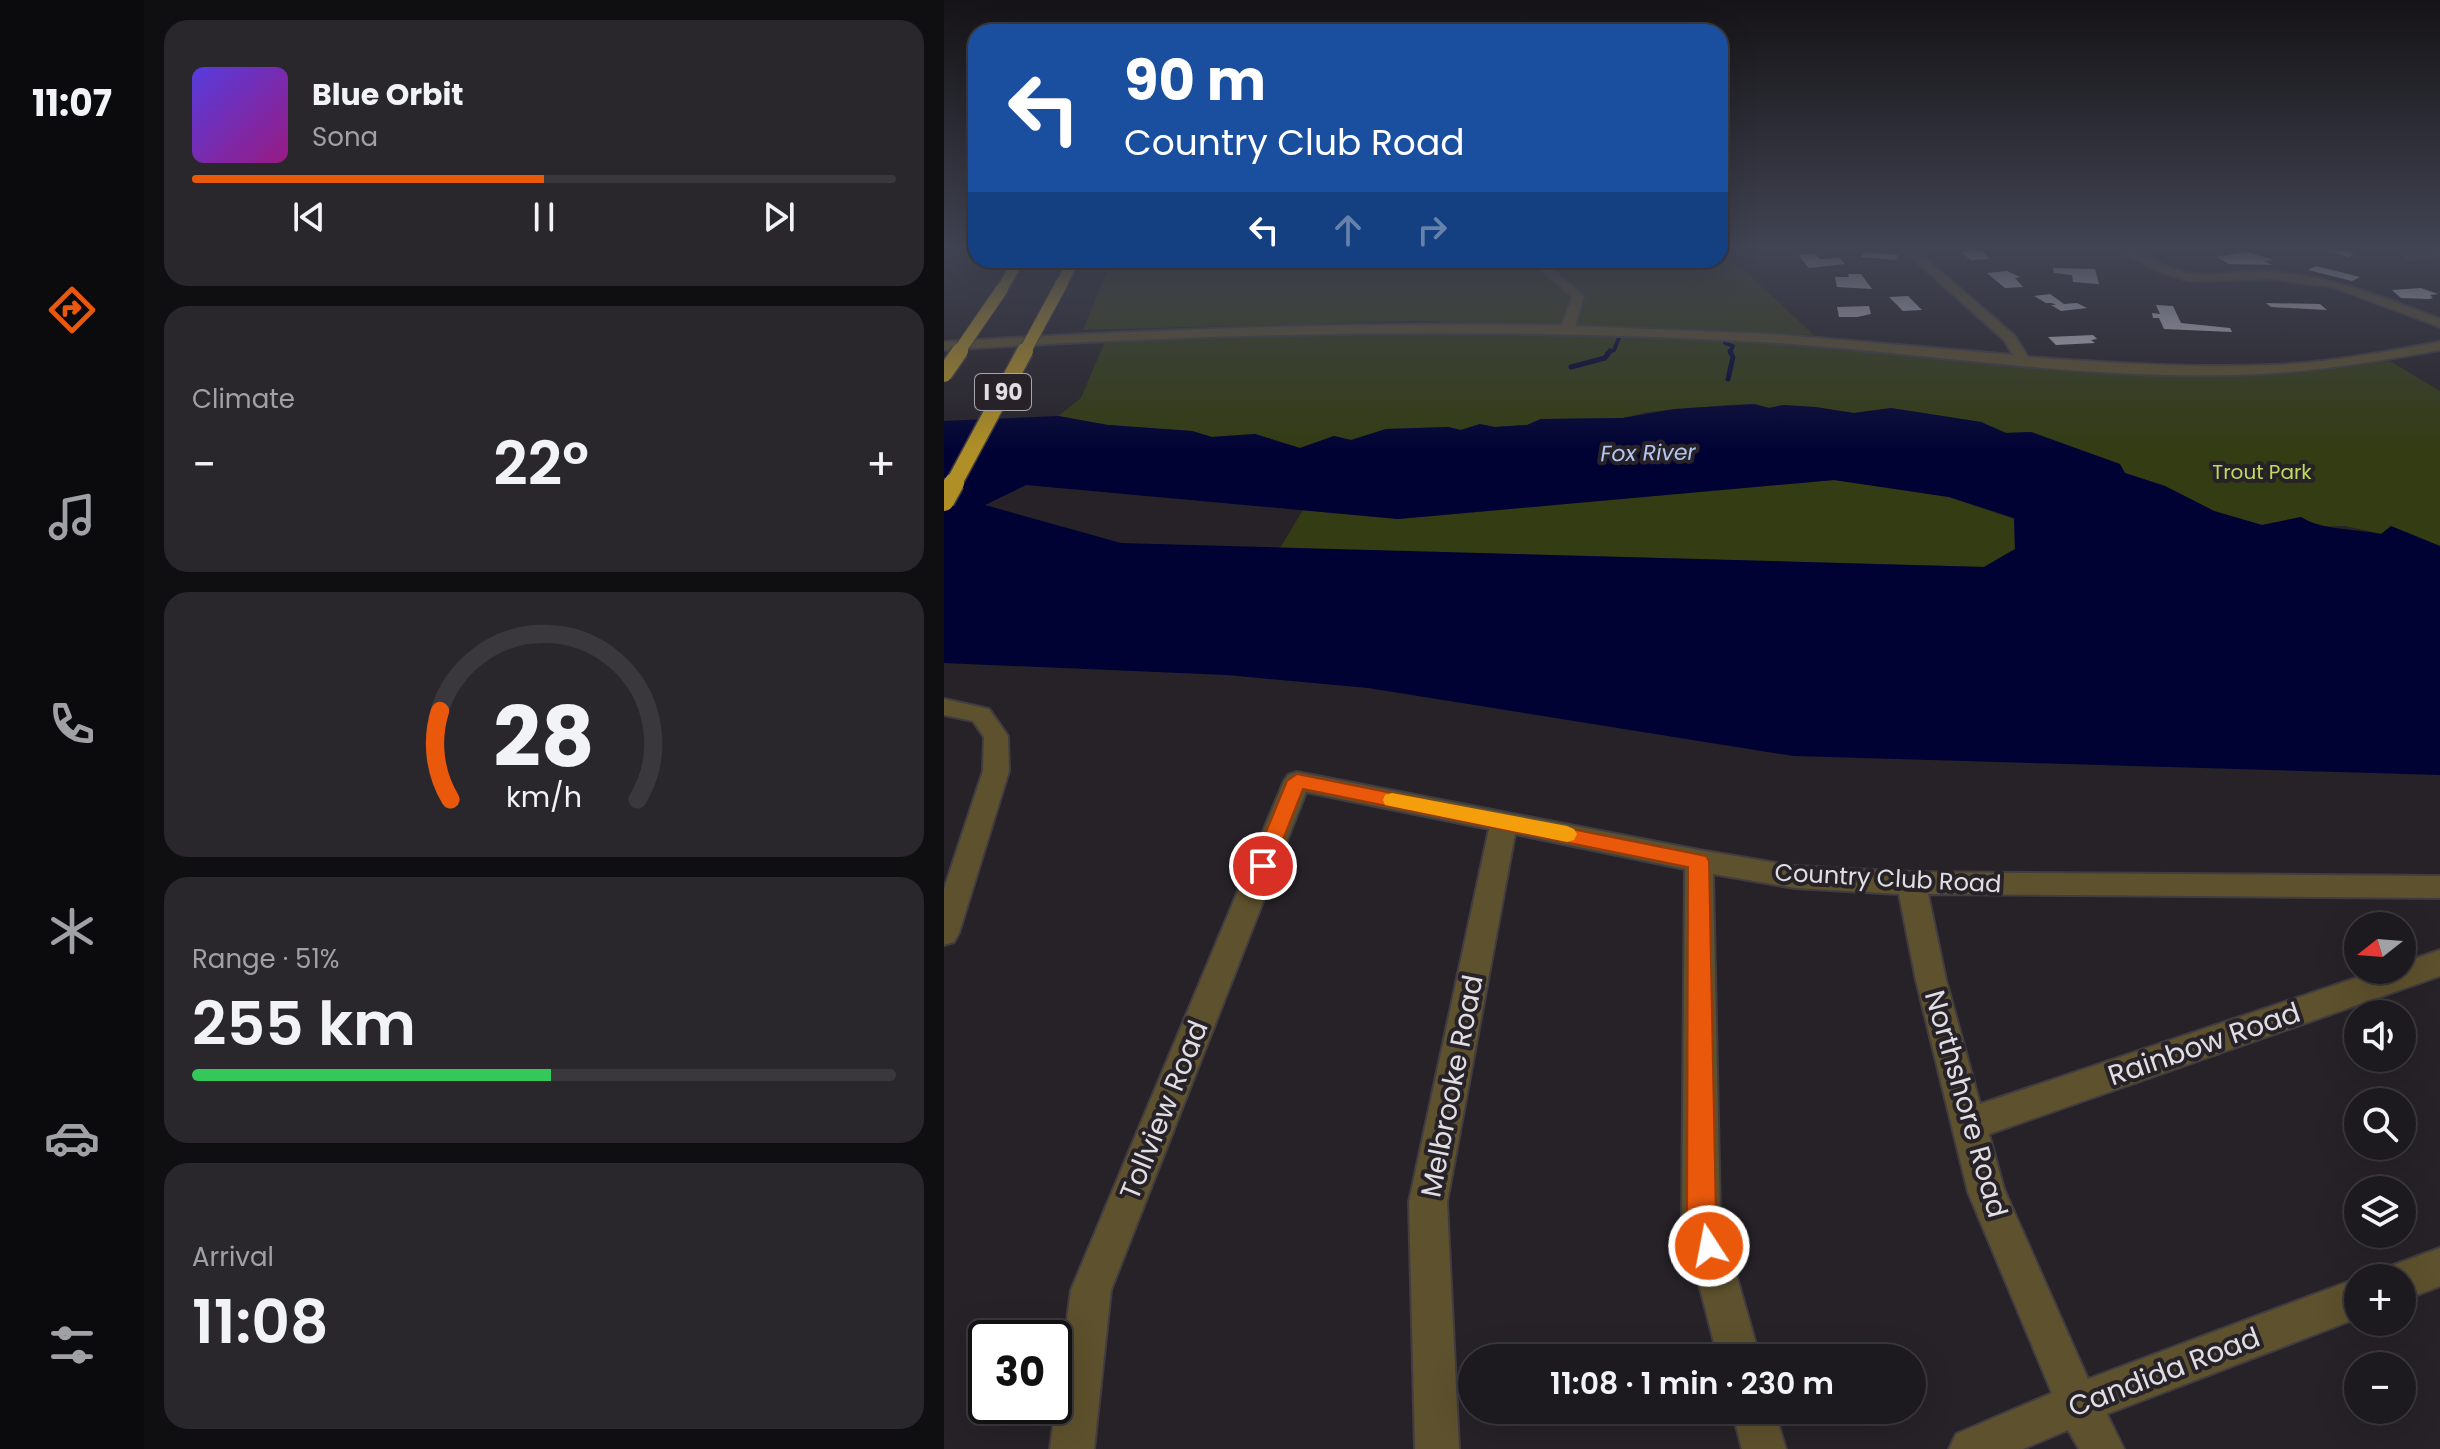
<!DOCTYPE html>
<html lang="en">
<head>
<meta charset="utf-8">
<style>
  body { margin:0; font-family:Poppins,sans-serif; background:#29272b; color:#f1f3f6; height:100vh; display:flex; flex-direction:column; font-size:30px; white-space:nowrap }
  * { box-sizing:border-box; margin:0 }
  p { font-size:26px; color:#a0a1a4 }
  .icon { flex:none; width:44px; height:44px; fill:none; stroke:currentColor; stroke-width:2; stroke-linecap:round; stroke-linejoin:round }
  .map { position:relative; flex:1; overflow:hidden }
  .sheet { display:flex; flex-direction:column; gap:20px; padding:20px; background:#0f0e10; width:800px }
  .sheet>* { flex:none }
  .guide { position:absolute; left:24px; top:24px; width:760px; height:244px; border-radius:24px; box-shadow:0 8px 32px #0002,0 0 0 2px #3a383c; background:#1a4fa0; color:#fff; overflow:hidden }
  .needle { width:52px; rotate:253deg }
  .controls { position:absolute; left:1400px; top:912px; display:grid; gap:16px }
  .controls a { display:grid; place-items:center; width:72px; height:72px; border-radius:50%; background:#1c1a1e; box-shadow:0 8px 32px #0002,0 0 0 2px #3a383c; font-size:40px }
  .speed { position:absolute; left:24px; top:1320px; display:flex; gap:16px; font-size:40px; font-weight:700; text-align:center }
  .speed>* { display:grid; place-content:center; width:104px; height:104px; border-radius:50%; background:#1c1a1e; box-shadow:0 8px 32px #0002,0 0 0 2px #3a383c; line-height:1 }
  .speed .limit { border:4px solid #111; border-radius:12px; background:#fff; color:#111 }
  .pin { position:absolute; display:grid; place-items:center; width:68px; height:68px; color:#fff; margin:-34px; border:4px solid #fff; border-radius:50%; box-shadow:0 2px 8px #0007 }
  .me { position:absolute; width:88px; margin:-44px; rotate:349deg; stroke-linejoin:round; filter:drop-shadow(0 0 6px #0008) }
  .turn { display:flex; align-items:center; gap:28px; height:168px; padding:0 24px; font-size:36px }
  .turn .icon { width:104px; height:104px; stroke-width:2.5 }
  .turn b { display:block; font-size:56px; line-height:68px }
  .lanes { display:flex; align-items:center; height:76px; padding:0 24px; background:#0003; justify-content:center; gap:40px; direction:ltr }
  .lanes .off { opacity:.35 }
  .big { font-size:60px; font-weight:600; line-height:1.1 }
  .sheet .widget { flex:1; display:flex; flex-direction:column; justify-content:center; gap:12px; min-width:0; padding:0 28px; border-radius:24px; background:#29272b }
  .sheet .dial { align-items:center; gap:0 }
  .dial svg { height:208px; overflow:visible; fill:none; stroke:#3a383c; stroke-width:7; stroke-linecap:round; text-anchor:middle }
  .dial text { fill:#f1f3f6; stroke:none }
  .song { display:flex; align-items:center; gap:24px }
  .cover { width:96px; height:96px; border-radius:12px; background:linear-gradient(135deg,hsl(250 70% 55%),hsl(310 70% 35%)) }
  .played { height:8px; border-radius:4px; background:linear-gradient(90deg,#ea580c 50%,#3a383c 50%) }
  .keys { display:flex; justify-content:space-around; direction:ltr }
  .heat { display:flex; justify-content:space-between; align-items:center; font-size:44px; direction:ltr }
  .charge { height:12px; border-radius:6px; background:linear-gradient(90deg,#34c759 51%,#3a383c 0) }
  .trip { position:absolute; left:514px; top:1344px; width:468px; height:80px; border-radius:40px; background:#1c1a1e; box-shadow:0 8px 32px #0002,0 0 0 2px #3a383c; font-weight:600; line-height:80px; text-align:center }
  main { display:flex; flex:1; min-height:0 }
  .tab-bar { display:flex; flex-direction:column; width:144px; justify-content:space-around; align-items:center; background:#0b0a0c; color:#a0a1a4 }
  .tab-bar .icon { width:56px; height:56px }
  .tab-bar .on { color:#ea580c }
  .tab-bar b { font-size:36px; color:#f1f3f6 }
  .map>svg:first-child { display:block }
</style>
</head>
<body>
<main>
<nav class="tab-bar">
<b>11:07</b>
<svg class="icon on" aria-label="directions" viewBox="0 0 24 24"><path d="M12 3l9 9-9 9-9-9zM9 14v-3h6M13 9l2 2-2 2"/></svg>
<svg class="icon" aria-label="music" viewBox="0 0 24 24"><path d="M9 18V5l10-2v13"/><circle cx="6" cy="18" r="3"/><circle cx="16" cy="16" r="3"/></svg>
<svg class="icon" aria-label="phone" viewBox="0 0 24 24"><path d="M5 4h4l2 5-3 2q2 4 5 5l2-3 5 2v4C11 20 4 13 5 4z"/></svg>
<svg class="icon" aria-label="climate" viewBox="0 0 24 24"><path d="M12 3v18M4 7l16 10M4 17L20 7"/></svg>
<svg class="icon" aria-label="car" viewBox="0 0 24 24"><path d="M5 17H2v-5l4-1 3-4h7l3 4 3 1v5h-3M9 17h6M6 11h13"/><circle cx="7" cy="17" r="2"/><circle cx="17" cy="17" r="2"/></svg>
<svg class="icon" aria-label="filters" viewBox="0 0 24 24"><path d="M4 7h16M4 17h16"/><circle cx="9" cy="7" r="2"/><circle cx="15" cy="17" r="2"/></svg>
</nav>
<section class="sheet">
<div class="widget">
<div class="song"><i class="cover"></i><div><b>Blue Orbit</b><p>Sona</p></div></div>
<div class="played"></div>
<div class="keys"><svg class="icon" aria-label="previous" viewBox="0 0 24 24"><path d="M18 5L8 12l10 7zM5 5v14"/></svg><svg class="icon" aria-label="pause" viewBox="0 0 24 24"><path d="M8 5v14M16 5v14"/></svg><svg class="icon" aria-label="next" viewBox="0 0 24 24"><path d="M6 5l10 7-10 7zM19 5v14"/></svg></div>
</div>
<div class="widget"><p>Climate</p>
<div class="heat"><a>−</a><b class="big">22°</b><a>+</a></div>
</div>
<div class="widget dial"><svg viewBox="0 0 100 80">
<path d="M14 69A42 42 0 1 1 86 69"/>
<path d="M14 69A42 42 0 0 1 10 35" stroke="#ea580c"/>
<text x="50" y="56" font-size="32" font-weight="700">28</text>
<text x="50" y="72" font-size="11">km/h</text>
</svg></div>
<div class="widget"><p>Range · 51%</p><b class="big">255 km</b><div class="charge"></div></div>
<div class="widget"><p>Arrival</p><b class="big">11:08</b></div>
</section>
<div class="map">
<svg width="1496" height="1449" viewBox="0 0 1496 1449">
  <rect width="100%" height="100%" fill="#262228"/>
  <!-- green -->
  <path fill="#333c13" d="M776,248L870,335L476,321L139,330L168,260H776Z
    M486,329L788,338L1081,365L1347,371L1446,361L1496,391V546L1463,535L1464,532L1438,534L1401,526L1372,527L1357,517L1318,525L1270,511L1221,486L1181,473L1087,432L1062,433L1037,422L947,408L910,413L839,405L825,408L810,404L783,405L703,412L679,418L597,419L583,425L551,427L536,424L516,430L504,427L442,429L407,440L390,436L356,448L311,434L268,437L248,431L164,425L114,416L137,398L162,339Z
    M890,480L1005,497L1070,519L1071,549L1040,567L336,548L359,510L454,519Z"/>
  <!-- water -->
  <path fill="#000234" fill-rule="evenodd" d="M810,404L825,408L839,405L872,407L910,413L947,408L1037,422L1062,433L1087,432L1176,464L1181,473L1221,486L1270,511L1318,525L1357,517C1377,530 1412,529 1437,534L1447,526L1496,546V775L849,756L424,688L283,675L0,663V421L114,416L164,425L248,431L268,437L311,434L356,448L390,436L407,440L442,429L504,427L517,430L536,424L551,427L583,425L597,419L679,418L730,409ZM890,480L1005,497L1070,518L1071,549L1040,567L177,543L41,505L82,485L454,519Z"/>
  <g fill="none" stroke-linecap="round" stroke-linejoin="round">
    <!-- stream-far1 -->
    <path stroke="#000234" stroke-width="4" d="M781,343L789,346L786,353
      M663,353L670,350L675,338"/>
    <!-- stream -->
    <path stroke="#000234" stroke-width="5" d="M627,367L661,358L666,351
      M784,379L789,357L786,351"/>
  </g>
  <!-- building -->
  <path fill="#cac7d1" d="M1020,248H1036L1045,259L1027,260L1017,252L1024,251Z
    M1368,248H1390L1411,252L1405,257Z
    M920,252L954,255L952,260L917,257Z
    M1303,252L1330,260L1320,261L1328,265L1285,264L1272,257Z
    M871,254L876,259L896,258L901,264L865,268L854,255Z
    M1372,266L1416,277L1408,281L1364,270Z
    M1109,268L1151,269L1155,284L1129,282L1128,275L1110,273Z
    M1063,271L1076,277L1071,278L1079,287L1061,288L1043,273Z
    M904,274H917L928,289L893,287L891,277H905Z
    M1477,288L1494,294L1486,295L1489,298L1485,299L1457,298L1448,290Z
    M1106,294L1120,304L1133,303L1143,308L1117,311L1107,305H1112L1108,303H1102L1090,296Z
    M964,296L978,310L959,311L945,297Z
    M1322,303L1376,304L1383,310L1327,307Z
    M1212,305L1229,306L1237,323L1286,328L1288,332L1220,329L1215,318H1209L1208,313L1216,314Z
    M925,306L927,314L913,317H895L893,307Z
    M1149,335L1153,339L1147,340L1151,343L1112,345L1104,337Z"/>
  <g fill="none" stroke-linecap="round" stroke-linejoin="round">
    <defs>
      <path id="minor" d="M957,248H969L1070,335L1084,357C1165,363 1246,368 1327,365C1384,363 1440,352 1496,342V350C1441,360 1387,369 1332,373C1154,385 976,350 799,341C532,327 266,333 0,350V342C206,329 411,322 618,325L628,297L599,272L593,260H605L608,268L640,296L631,326L828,334L1069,355L1060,340Z
        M1169,248C1196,247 1218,269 1244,273C1272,278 1302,269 1331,272C1389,277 1441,298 1496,319V327L1389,287L1329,279L1245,281L1214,271Z
        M1496,250V256L1466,260L1460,257Z
        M0,699L45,709L64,736L65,771L15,933L10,942L0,945V889L39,771L40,737L29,721L0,715Z
        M353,772L755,850L851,866L967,872L1496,876V898L984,894L1002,980L1036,1104L1436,970H1458V963L1496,950V976L1045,1134L1060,1189L1144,1379L1414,1278V1318L1163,1414L1180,1449H1135L1124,1430L1079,1449H1005L1012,1434L1108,1393L1024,1192L972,980L955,894L851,888L769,874L776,1218L816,1358H774L738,1218L741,869L571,834L503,1202L515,1449H471L465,1202L545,829L362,792L167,1290L150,1449H106L127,1290L340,781L344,775Z
        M1496,1248V1286L1458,1301V1278H1440L1444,1267Z
        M788,1410H830L842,1449H798Z"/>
      <path id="highway" d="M69,260H81L62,292H54L52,289Z
        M124,260H136L122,286H114L112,283Z"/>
    </defs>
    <!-- minor casing -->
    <use href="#minor" stroke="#403c42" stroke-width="4"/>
    <!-- highway casing -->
    <use href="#highway" stroke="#403c42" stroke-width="4"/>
    <!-- minor -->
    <use href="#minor" fill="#5e512d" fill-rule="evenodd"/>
    <!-- highway -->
    <use href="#highway" fill="#b08f26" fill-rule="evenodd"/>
    <defs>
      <path id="highway-bridge-far2" d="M14,353L58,289
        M80,353L118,283"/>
      <path id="highway-bridge-far1" d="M0,374L16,351
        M9,485L81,351"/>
      <path id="highway-bridge" d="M0,501L10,483"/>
    </defs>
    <!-- highway-bridge-far2 casing -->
    <use href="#highway-bridge-far2" stroke="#403c42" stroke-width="14" stroke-linecap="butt"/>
    <!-- highway-bridge-far1 casing -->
    <use href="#highway-bridge-far1" stroke="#403c42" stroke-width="19" stroke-linecap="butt"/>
    <!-- highway-bridge casing -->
    <use href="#highway-bridge" stroke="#403c42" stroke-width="23" stroke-linecap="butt"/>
    <!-- highway-bridge-far2 -->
    <use href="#highway-bridge-far2" stroke="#b08f26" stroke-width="12"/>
    <!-- highway-bridge-far1 -->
    <use href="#highway-bridge-far1" stroke="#b08f26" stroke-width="16"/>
    <!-- highway-bridge -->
    <use href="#highway-bridge" stroke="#b08f26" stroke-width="20"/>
  </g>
  <!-- sky -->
  <linearGradient id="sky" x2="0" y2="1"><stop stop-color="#151316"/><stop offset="0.55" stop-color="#414453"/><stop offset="1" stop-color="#414453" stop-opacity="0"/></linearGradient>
  <rect width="1496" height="451" fill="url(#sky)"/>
  <!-- route -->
  <path fill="#ea580c" stroke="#983908" stroke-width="2" d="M353,774L762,856L765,861L772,1218L779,1246L775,1256L765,1261L755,1256L743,1218L744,867L359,789L326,872L319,874L311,872L308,866L343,781Z"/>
  <!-- slow -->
  <path fill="#f59e0b" d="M448,793L623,826L630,829L633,834L630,840L623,842L441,805L439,800L441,795Z"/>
  <g text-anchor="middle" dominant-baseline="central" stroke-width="8" stroke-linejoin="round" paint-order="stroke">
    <!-- far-park labels -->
    <g font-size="20" fill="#c0db5f" stroke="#262228">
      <text x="1318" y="472">Trout Park</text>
    </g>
    <!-- shield labels -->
    <rect fill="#262228" stroke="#a9a6ab" stroke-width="2" x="31" y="374" width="56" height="36" rx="6"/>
    <g font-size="22" font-weight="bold" fill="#e1dee3">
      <text x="59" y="392">I 90</text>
    </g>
    <!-- far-water labels -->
    <g font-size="22" font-style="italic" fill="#b3c8f0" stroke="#262228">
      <text transform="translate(704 453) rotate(-1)">Fox River</text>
    </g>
    <!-- street labels -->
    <g font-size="24" fill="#e1dee3" stroke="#262228">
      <text transform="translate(944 878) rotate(3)">Country Club Road</text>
    </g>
    <!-- near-street labels -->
    <g font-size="28" fill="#e1dee3" stroke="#262228">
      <text transform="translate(1260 1044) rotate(-19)">Rainbow Road</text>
      <text transform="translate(508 1086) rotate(-79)">Melbrooke Road</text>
      <text transform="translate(1022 1104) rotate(74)">Northshore Road</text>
      <text transform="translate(220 1110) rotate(-68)">Tollview Road</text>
      <text transform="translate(1220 1372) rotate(-21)">Candida Road</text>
    </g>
  </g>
</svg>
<div class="controls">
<a><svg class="needle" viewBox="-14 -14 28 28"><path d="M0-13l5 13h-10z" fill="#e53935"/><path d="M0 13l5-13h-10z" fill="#a0a1a4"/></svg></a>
<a><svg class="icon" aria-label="sound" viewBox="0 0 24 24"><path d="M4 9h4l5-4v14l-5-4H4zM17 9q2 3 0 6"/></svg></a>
<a><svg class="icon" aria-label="search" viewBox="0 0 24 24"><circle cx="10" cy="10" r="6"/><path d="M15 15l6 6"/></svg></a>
<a><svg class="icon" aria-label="layers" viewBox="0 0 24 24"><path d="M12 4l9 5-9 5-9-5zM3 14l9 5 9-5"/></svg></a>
<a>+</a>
<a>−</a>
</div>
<div class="speed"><div class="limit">30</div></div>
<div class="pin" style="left:319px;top:866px;background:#d93025"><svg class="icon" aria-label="arrive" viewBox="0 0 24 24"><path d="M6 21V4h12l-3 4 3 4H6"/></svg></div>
<svg class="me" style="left:765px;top:1246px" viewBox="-20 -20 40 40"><circle r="17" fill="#ea580c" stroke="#fff" stroke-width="3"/><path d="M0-11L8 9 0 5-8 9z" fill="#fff"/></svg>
<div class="trip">11:08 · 1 min · 230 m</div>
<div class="guide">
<div class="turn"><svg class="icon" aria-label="left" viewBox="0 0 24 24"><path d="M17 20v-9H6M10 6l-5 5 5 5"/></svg><div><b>90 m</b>Country Club Road</div></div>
<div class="lanes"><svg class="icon" aria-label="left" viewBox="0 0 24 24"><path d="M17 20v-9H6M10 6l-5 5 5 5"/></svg><svg class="icon off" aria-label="ahead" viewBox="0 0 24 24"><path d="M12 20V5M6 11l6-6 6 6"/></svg><svg class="icon off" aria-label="right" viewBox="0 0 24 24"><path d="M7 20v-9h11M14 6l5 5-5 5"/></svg></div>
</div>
</div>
</main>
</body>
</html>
